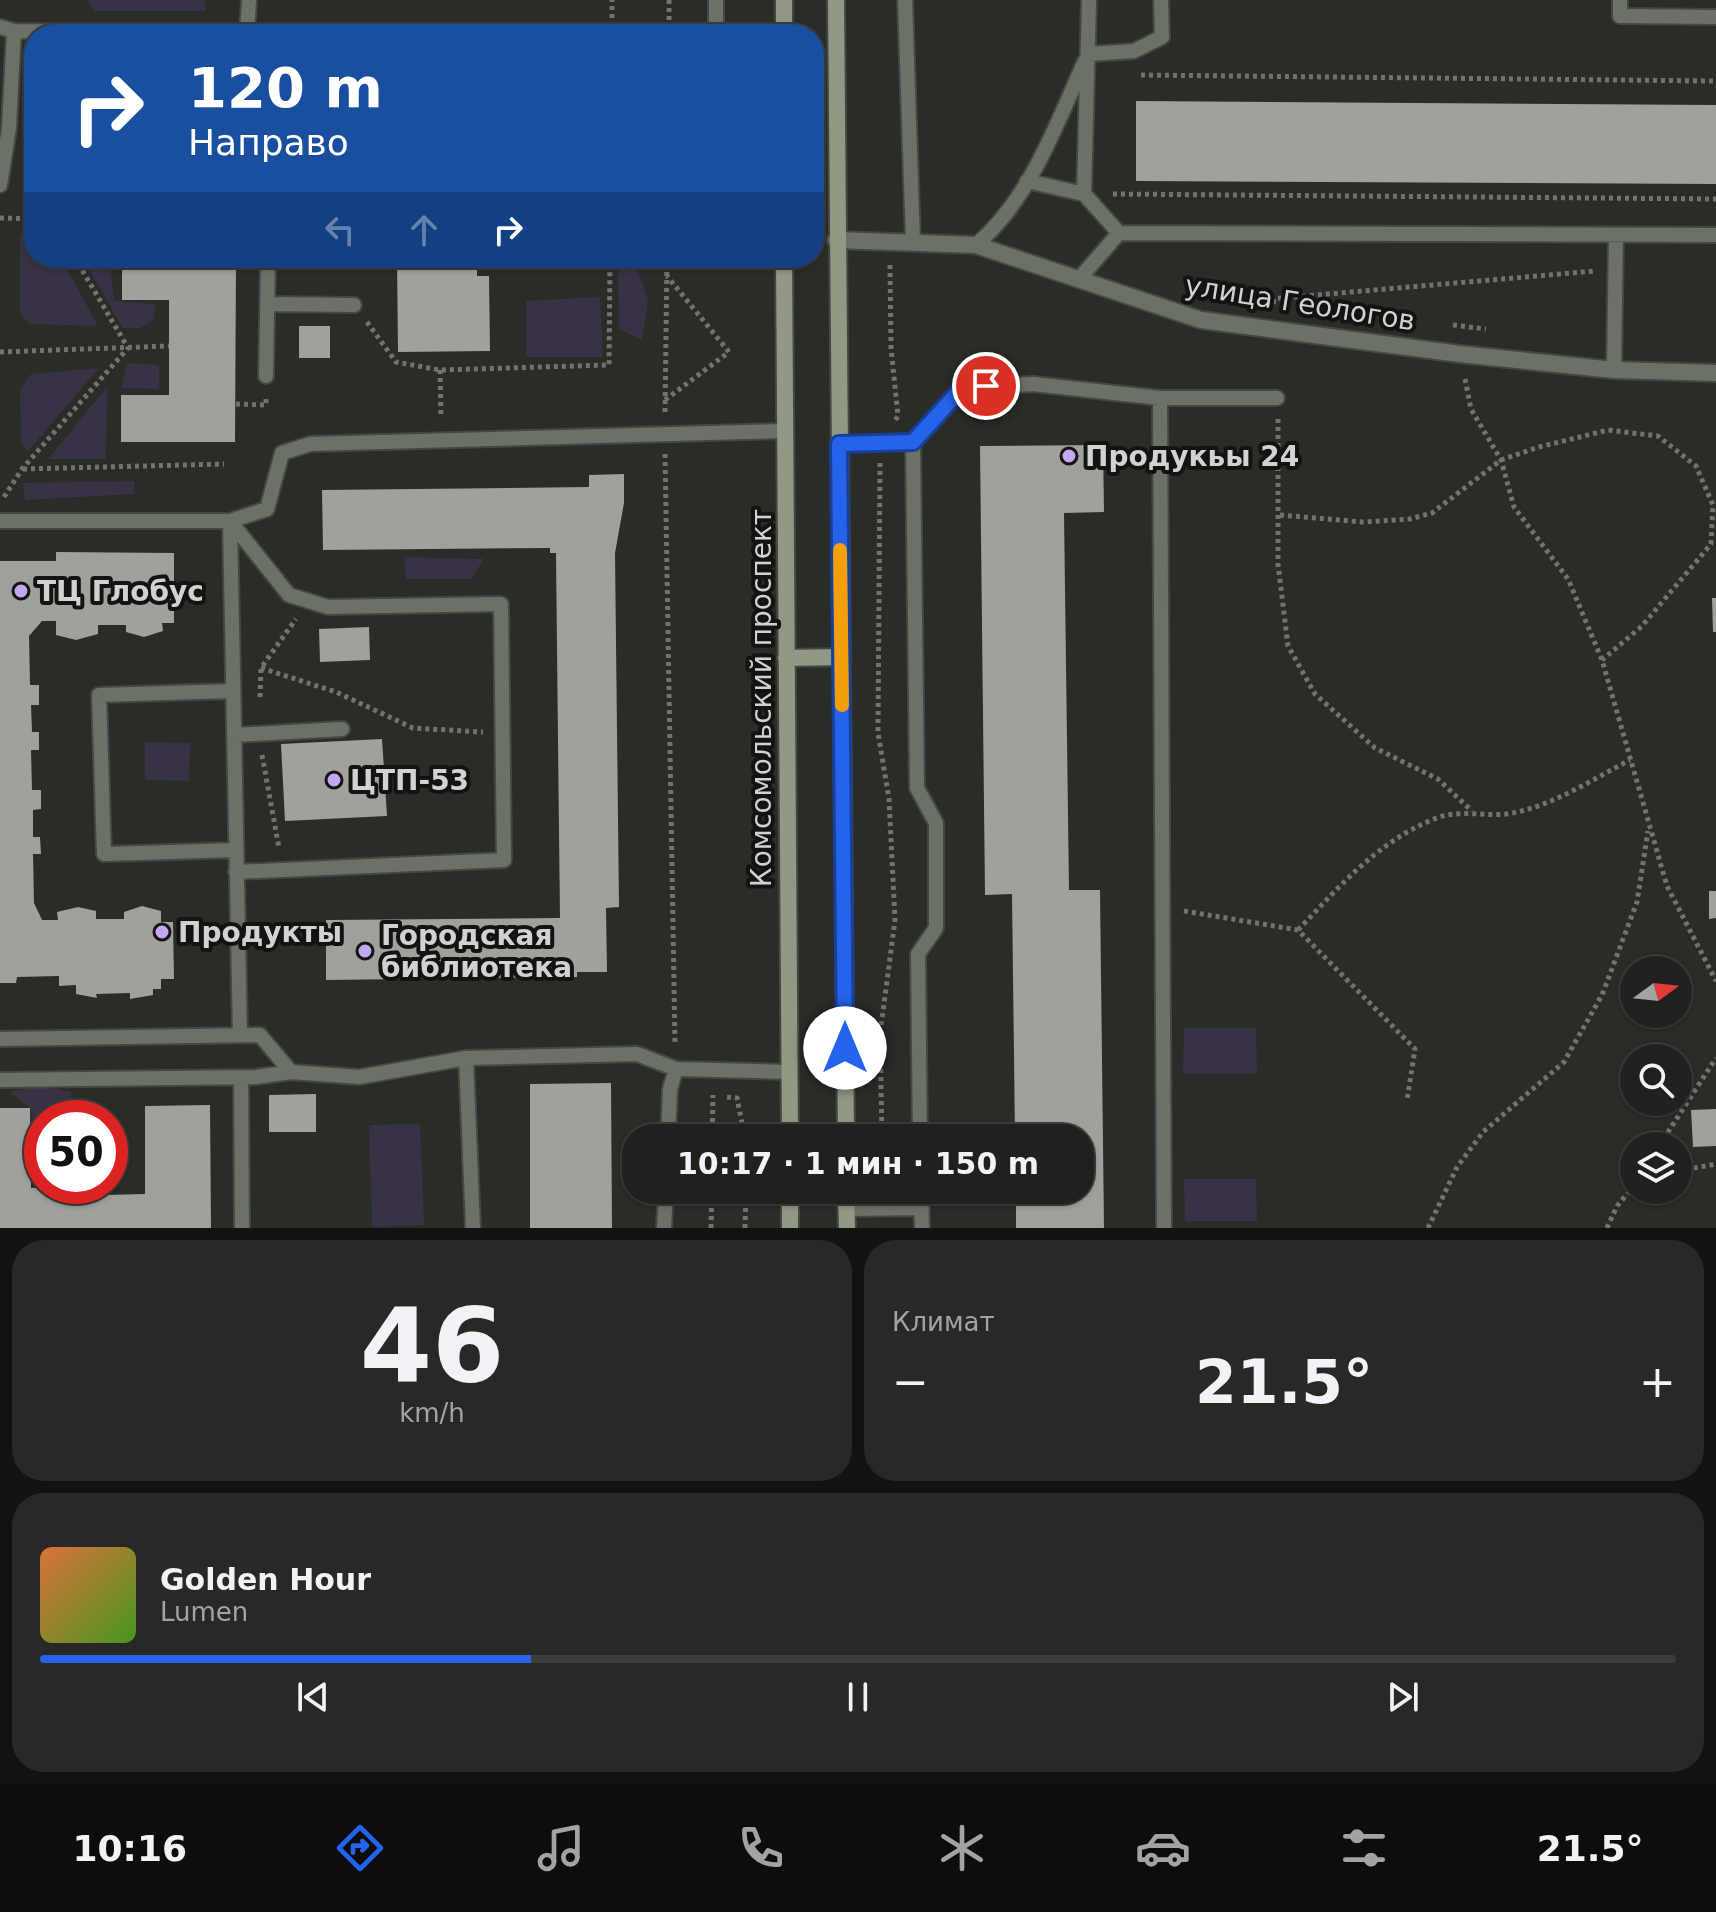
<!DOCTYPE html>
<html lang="ru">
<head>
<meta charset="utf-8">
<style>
  body { margin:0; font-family:"DejaVu Sans",sans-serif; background:#282927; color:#f1f3f6; height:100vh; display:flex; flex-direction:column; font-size:30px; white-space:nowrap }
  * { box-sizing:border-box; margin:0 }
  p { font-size:26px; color:#a2a3a4 }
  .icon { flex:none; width:44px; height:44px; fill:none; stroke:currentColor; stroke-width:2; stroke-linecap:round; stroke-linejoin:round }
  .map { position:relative; height:1228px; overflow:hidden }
  .drawer { display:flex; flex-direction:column; gap:12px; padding:12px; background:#121210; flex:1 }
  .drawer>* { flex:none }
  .top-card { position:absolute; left:24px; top:24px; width:800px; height:244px; border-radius:32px; box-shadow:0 2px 6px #0004,0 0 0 2px #3d3e3c; background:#1a4fa0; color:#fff; overflow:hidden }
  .needle { width:52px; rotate:75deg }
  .fabs { position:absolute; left:1620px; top:956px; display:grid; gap:16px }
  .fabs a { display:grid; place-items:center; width:72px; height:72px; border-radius:50%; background:#20211e; box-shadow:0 2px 6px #0004,0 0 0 2px #3d3e3c; font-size:40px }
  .speed { position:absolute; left:24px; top:1100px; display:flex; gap:16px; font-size:40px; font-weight:700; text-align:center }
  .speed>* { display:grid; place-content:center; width:104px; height:104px; border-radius:50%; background:#20211e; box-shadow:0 2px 6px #0004,0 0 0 2px #3d3e3c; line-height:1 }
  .speed .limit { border:12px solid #d22; background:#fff; color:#111 }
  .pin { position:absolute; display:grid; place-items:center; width:68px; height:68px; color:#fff; margin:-34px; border:4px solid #fff; border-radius:50%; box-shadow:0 2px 8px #0007 }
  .me { position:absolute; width:88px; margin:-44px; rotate:0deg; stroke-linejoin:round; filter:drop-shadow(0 0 6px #0008) }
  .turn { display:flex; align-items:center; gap:28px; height:168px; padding:0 32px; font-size:36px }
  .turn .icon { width:104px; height:104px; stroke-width:2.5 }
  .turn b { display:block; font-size:56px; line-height:68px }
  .lanes { display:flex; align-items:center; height:76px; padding:0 32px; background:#0003; justify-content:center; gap:40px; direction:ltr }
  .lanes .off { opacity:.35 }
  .big { font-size:60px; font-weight:700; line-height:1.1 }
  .drawer .widget { flex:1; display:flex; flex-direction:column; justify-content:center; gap:12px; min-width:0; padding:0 28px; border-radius:32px; background:#282927 }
  .drawer .dial { align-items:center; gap:0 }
  .dial b { font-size:104px; line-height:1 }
  .song { display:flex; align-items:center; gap:24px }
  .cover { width:96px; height:96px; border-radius:12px; background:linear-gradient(135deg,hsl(20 70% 55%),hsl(100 70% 35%)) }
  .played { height:8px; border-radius:4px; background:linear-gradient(90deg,#2563eb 30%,#3d3e3c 30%) }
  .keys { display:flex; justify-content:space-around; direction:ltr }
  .heat { display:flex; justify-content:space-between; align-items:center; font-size:44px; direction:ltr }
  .drawer .tiles { flex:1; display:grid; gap:12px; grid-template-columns:1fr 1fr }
  .widget:last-child { grid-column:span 2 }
  .trip { position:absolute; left:622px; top:1124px; width:472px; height:80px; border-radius:32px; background:#20211e; box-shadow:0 2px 6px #0004,0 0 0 2px #3d3e3c; font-weight:700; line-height:80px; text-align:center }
  .menu { display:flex; height:128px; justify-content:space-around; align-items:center; background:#0d0d0c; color:#a2a3a4 }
  .menu .icon { width:56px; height:56px }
  .menu .selected { color:#2563eb }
  .menu b { font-size:36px; color:#f1f3f6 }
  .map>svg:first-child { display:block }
</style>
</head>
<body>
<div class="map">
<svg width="1716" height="1228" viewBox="0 0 1716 1228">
  <rect width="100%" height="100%" fill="#2a2c28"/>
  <!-- green -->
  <path fill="#393245" d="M88,0H204L206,11H94Z
    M34,232V258H61L98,326L29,324L20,313V234Z
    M82,258H110L114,301L155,304L154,319L140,328H123Z
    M628,258H634L648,301L642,340L619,329L618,266Z
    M600,297L603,357H526V301Z
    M127,363L159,365V389L121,388Z
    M99,368L28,451L21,443L20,390L31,374Z
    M107,387L106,459H48Z
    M134,481V494L25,500L23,483Z
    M404,557L484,559L471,579H406Z
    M145,742L190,743L189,781L145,780Z
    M1184,1028H1256L1257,1074H1183Z
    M43,1086L71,1092L72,1118H42V1158L30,1108L10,1092Z
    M420,1124L424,1225L372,1227L369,1125Z
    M1184,1179H1256L1257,1221H1185Z"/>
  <!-- building -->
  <path fill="#9fa19c" d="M1136,101L1716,105V184L1136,181Z
    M122,258H236L235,442H121V395H169V300H122Z
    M397,258H477V276H489L490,351L398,352Z
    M299,326H330V358H299Z
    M1103,445L1104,512L1064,513L1069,890H1100L1104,1228H1016V1190H1080V1138H1015L1012,894L985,895L980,446Z
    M624,474V503L615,553L619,907L606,908L607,972H577V977L326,980V920L560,918L559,833L556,553H550V548L323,550L322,490L589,487V475Z
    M56,552L174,553V623H162L163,631L144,637L126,632V625H98V634L76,640L56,635V621H42L29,636L30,685H39V705H31L32,732H39V750H31L32,790H41V809L33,810V837H40L41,854H33L34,903L42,920H58L57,912L78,907L96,911V919H124V912L142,906L161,911V922H173L174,979H161V989H153V995L130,999V993L96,994L97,998L76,994V985L59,986V976L17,977L16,983H0V561H56Z
    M1712,598H1716V632H1713Z
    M369,627L370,660L320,662L319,629Z
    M382,739L387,816L285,821L281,744Z
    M1709,891H1716V918L1709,919Z
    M611,1083L612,1228H530V1084Z
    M316,1094V1132H269V1095Z
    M210,1105L211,1228H0V1108H30L31,1188L105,1186V1195L145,1194V1106Z
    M1716,1109V1146L1693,1147L1691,1110Z"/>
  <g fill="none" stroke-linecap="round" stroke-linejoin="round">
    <defs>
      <path id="service" d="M716,0V34
        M905,0L913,242
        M1089,0L1084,194L1119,233
        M1620,0V16L1716,17
        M0,27L14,31L385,34
        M247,32L249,0
        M1089,54L1134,51L1162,37L1161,0
        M1027,181L1084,194
        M0,185L9,128L14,31
        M976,245C1030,199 1056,125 1085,61
        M1079,279L1119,233L1716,235
        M268,304L354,305
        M1614,370L1616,235
        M266,376L268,258
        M1160,398L1164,1228
        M913,442L917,788L936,823V928L918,954L920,1138
        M839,444L913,442L962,388L1033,384L1160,398H1277
        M0,521H230L267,509L282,453L310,444L784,431
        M230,521L289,595L328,607L501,604L504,860L236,872
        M230,521L240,1035
        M233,691L99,695L104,854L236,850
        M234,735L342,729
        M0,1039L260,1035L291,1072L359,1077L466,1058L637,1054L676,1069L790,1072
        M466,1058L473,1228
        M241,1077L242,1228
        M0,1080L256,1077L291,1072
        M668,1138L670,1089L676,1069
        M921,1190L922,1228
        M847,1209L922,1208
        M664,1228L666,1190"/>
      <path id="minor" d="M836,240L976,245L1201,320L1460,354L1614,370L1716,373"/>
      <path id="secondary" d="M836,0L846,1138
        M784,34V0
        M784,258L790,1138
        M786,658L842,657
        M846,1190L847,1228
        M790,1228V1190"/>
    </defs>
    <!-- service casing -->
    <use href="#service" stroke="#454743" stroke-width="18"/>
    <!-- minor casing -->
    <use href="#minor" stroke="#454743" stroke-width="20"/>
    <!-- secondary casing -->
    <use href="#secondary" stroke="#454743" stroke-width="20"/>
    <!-- path -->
    <path stroke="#717370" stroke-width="5" stroke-dasharray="4 4" stroke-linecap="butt" d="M669,0V34
      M612,34V0
      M1141,75L1716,81
      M1113,194L1716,199
      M0,218L34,219
      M890,265L891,348L898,416L894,422
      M1187,287L1276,302
      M1270,299L1595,271
      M367,322L396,362L440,370L609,365L610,258
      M1453,325L1486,329
      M0,352L169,346
      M440,370L441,417
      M1465,379L1471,409L1501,460L1514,507L1568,579L1602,660L1667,886L1716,981
      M665,400L729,352L667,276
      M236,404L266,405V396
      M665,412L667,258
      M1278,419V564L1288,646L1315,694L1375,748L1438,779L1472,811
      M665,454L675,1044
      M880,463L878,733L889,799L895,920L880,1034L882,1138
      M23,469L224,464
      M4,497L22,469L128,348L75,258
      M1280,515L1362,522L1410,519L1432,513L1501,460L1539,447L1608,430L1658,436L1696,466L1713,505L1711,544L1642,626L1602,660
      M261,668L336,692L413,728L483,732
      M260,697L261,668L296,619
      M262,755L279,848
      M1184,911L1298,930L1415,1049L1407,1100
      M1298,930C1339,887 1377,842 1434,819C1460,808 1487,818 1513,813C1554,805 1593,779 1630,760
      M727,1097L737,1098L745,1138
      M712,1138L713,1095
      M1659,1146L1716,1058
      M1678,1171L1716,1164
      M711,1228L712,1190
      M745,1228L746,1190
      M1428,1228L1457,1167L1483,1132L1564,1062L1602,995L1637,902L1648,831
      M1607,1228L1617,1206L1634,1186"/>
    <!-- service -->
    <use href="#service" stroke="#6b7265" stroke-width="14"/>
    <!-- minor -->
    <use href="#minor" stroke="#6b7265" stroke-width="16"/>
    <!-- secondary -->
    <use href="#secondary" stroke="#8f9985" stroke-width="16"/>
  </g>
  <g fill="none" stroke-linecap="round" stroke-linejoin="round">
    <defs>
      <path id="route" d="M845,1048L839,444L913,442L962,388L986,386"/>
    </defs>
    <!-- route casing -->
    <use href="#route" stroke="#184099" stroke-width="20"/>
    <!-- route -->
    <use href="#route" stroke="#2563eb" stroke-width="14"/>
    <!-- slow -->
    <path stroke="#f59e0b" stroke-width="14" d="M840,550L842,705"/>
  </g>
  <!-- markers -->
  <g fill="#c4a7f1" stroke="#131412" stroke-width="3">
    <circle cx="1069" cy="456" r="8"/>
    <circle cx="21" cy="591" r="8"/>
    <circle cx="334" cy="780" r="8"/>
    <circle cx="162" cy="932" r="8"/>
    <circle cx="365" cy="951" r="8"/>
  </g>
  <g text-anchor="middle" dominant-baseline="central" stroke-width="8" stroke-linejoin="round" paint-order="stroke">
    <!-- street labels -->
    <g font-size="28" fill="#d1d3d0" stroke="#131412">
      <text transform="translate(1300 303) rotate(9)">улица Геологов</text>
      <text transform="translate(761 698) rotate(-90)">Комсомольский проспект</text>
    </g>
    <!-- poi labels -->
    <g font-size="28" font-weight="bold" fill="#d1d3d0" stroke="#131412" text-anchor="start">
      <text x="1085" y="456">Продукьы 24</text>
      <text x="37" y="591">ТЦ Глобус</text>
      <text x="350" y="780">ЦТП-53</text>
      <text x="178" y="932">Продукты</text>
      <text x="381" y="935">Городская<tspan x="381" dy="32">библиотека</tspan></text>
    </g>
  </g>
</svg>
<div class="fabs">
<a><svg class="needle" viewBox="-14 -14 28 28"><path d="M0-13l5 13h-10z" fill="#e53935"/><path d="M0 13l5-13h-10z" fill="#a2a3a4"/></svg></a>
<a><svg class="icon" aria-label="search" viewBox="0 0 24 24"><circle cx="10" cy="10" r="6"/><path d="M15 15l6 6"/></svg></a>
<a><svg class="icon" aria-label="layers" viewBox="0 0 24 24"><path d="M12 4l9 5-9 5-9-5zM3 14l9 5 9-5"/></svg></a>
</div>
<div class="speed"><div class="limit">50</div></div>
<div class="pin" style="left:986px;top:386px;background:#d93025"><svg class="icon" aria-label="arrive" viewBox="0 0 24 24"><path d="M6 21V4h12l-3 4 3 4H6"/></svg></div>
<svg class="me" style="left:845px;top:1048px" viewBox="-20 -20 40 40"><circle r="19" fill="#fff"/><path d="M0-13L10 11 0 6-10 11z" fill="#2563eb"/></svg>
<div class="trip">10:17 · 1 мин · 150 m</div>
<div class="top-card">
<div class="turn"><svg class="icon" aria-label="right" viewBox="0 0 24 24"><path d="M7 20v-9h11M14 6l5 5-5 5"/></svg><div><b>120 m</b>Направо</div></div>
<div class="lanes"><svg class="icon off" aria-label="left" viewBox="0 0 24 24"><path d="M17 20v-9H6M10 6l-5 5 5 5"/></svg><svg class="icon off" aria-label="ahead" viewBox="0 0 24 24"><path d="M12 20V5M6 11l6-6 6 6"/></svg><svg class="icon" aria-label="right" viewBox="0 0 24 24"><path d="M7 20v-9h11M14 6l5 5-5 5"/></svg></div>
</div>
</div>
<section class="drawer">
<div class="tiles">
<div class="widget dial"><b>46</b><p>km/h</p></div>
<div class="widget"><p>Климат</p>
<div class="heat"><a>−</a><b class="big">21.5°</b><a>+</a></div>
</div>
<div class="widget">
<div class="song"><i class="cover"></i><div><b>Golden Hour</b><p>Lumen</p></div></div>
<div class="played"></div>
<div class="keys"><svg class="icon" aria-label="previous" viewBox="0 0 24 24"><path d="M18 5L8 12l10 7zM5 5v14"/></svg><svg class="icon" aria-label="pause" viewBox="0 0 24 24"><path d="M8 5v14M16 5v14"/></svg><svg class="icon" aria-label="next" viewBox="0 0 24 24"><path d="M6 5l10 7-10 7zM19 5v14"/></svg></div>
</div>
</div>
</section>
<nav class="menu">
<b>10:16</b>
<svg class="icon selected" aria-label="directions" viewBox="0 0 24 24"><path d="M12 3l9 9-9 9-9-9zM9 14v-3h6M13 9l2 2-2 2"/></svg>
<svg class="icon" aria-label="music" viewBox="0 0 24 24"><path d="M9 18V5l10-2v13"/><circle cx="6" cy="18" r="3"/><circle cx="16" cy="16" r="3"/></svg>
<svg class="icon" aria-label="phone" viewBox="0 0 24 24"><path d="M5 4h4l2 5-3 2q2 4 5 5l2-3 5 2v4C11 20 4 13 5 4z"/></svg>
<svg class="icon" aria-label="climate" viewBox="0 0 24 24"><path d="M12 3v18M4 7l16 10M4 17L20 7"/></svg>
<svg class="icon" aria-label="car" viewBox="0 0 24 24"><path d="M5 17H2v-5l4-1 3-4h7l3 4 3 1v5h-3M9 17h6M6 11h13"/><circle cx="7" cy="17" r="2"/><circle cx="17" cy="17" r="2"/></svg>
<svg class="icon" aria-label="filters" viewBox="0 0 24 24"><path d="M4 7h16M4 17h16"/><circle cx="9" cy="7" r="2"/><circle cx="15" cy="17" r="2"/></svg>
<b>21.5°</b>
</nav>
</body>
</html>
